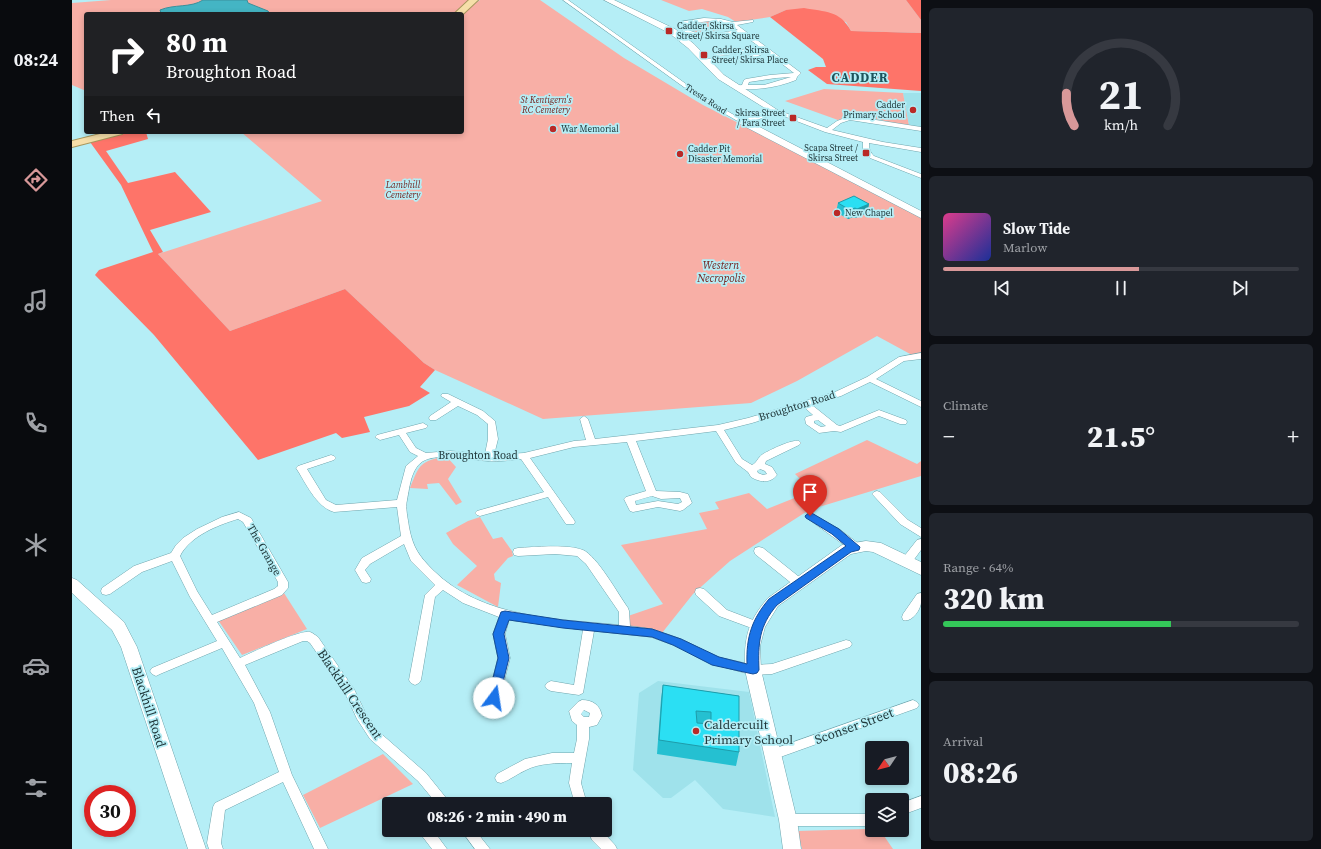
<!DOCTYPE html>
<html lang="en">
<head>
<meta charset="utf-8">
<style>
  body { margin:0; font-family:"Source Serif 4",serif; background:#20242c; color:#f1f3f6; height:100vh; display:flex; flex-direction:column; font-size:15px; white-space:nowrap }
  * { box-sizing:border-box; margin:0 }
  p { font-size:13px; color:#9ea1a6 }
  .icon { flex:none; width:22px; height:22px; fill:none; stroke:currentColor; stroke-width:2; stroke-linecap:round; stroke-linejoin:round }
  .map { position:relative; flex:1; overflow:hidden }
  .drawer { display:flex; flex-direction:column; gap:8px; padding:8px; background:#0d0f14; width:400px }
  .drawer>* { flex:none }
  .guide { position:absolute; left:12px; top:12px; width:380px; height:122px; border-radius:4px; box-shadow:0 2px 6px #0003; background:#202124; color:#fff; overflow:hidden }
  .needle { width:26px; rotate:235deg }
  .tools { position:absolute; left:793px; top:741px; display:grid; gap:8px }
  .tools a { display:grid; place-items:center; width:44px; height:44px; border-radius:4px; background:#171b24; box-shadow:0 2px 6px #0003; font-size:20px }
  .speed { position:absolute; left:12px; top:785px; display:flex; gap:8px; font-size:20px; font-weight:700; text-align:center }
  .speed>* { display:grid; place-content:center; width:52px; height:52px; border-radius:50%; background:#171b24; box-shadow:0 2px 6px #0003; line-height:1 }
  .speed .limit { border:6px solid #d22; background:#fff; color:#111 }
  .pin { position:absolute; display:grid; place-items:center; width:34px; height:34px; color:#fff; margin:-41px -17px; border-radius:50% 50% 50% 0; rotate:-45deg; box-shadow:0 0 4px #0007 }
  .pin .icon { rotate:45deg }
  .me { position:absolute; width:44px; margin:-22px; rotate:14deg; stroke-linejoin:round; filter:drop-shadow(0 0 3px #0008) }
  .turn { display:flex; align-items:center; gap:14px; height:84px; padding:0 16px; font-size:18px }
  .turn .icon { width:52px; height:52px; stroke-width:2.5 }
  .turn b { display:block; font-size:28px; line-height:34px }
  .then { display:flex; align-items:center; height:38px; padding:0 16px; background:#0003; gap:8px; font-size:15px }
  .big { font-size:30px; font-weight:800; line-height:1.1 }
  .drawer .tile { flex:1; display:flex; flex-direction:column; justify-content:center; gap:6px; min-width:0; padding:0 14px; border-radius:6px; background:#20242c }
  .drawer .dial { align-items:center; gap:0 }
  .dial svg { height:104px; overflow:visible; fill:none; stroke:#363941; stroke-width:7; stroke-linecap:round; text-anchor:middle }
  .dial text { fill:#f1f3f6; stroke:none }
  .song { display:flex; align-items:center; gap:12px }
  .cover { width:48px; height:48px; border-radius:6px; background:linear-gradient(135deg,hsl(330 70% 55%),hsl(230 70% 35%)) }
  .played { height:4px; border-radius:2px; background:linear-gradient(90deg,#d89899 55%,#363941 55%) }
  .keys { display:flex; justify-content:space-around; direction:ltr }
  .heat { display:flex; justify-content:space-between; align-items:center; font-size:22px; direction:ltr }
  .charge { height:6px; border-radius:3px; background:linear-gradient(90deg,#34c759 64%,#363941 0) }
  .trip { position:absolute; left:310px; top:797px; width:230px; height:40px; border-radius:4px; background:#171b24; box-shadow:0 2px 6px #0003; font-weight:800; line-height:40px; text-align:center }
  main { display:flex; flex:1; min-height:0 }
  .dock { display:flex; flex-direction:column; width:72px; justify-content:space-around; align-items:center; background:#090b0e; color:#9ea1a6 }
  .dock .icon { width:28px; height:28px }
  .dock .current { color:#d89899 }
  .dock b { font-size:18px; color:#f1f3f6 }
  .map>svg:first-child { display:block }
</style>
</head>
<body>
<main>
<nav class="dock">
<b>08:24</b>
<svg class="icon current" aria-label="directions" viewBox="0 0 24 24"><path d="M12 3l9 9-9 9-9-9zM9 14v-3h6M13 9l2 2-2 2"/></svg>
<svg class="icon" aria-label="music" viewBox="0 0 24 24"><path d="M9 18V5l10-2v13"/><circle cx="6" cy="18" r="3"/><circle cx="16" cy="16" r="3"/></svg>
<svg class="icon" aria-label="phone" viewBox="0 0 24 24"><path d="M5 4h4l2 5-3 2q2 4 5 5l2-3 5 2v4C11 20 4 13 5 4z"/></svg>
<svg class="icon" aria-label="climate" viewBox="0 0 24 24"><path d="M12 3v18M4 7l16 10M4 17L20 7"/></svg>
<svg class="icon" aria-label="car" viewBox="0 0 24 24"><path d="M5 17H2v-5l4-1 3-4h7l3 4 3 1v5h-3M9 17h6M6 11h13"/><circle cx="7" cy="17" r="2"/><circle cx="17" cy="17" r="2"/></svg>
<svg class="icon" aria-label="filters" viewBox="0 0 24 24"><path d="M4 7h16M4 17h16"/><circle cx="9" cy="7" r="2"/><circle cx="15" cy="17" r="2"/></svg>
</nav>
<div class="map">
<svg width="849" height="849" viewBox="0 0 849 849">
  <rect width="100%" height="100%" fill="#b5eef6"/>
  <!-- built -->
  <path fill="#9fe2eb" d="M831,93H849V128L837,126Z
    M586,681L677,692L703,817L651,809L623,780L599,798H591L561,770L567,693Z"/>
  <!-- green -->
  <path fill="#f8afa6" d="M39,0H401L385,14H14V91L0,85V3Z
    M408,0H468L552,58L631,105L849,216V354L840,355L805,336L725,381L679,403L471,419L363,370L352,363L273,289L158,331L86,254L250,201L169,132H390V16L398,7Z
    M589,0H834L849,20V33L779,31L774,22L714,10L698,17L664,22L656,17L630,9L617,11Z
    M649,19L661,29L626,33L614,27V24Z
    M752,89L831,93L837,126C815,123 786,111 766,120L713,101Z
    M795,440L845,464L849,461V476L737,510L658,561L621,594L590,633L556,628V616L591,604L549,545L635,529L627,513L647,509L643,502L677,493L695,509L740,491L723,474Z
    M374,456L384,467L376,479L390,502L384,505L367,483L355,484L356,489L338,488C348,463 348,462 374,456Z
    M408,517L421,539L430,537L440,551L441,556L436,558L422,574L423,580L429,583L426,607L385,585L405,566L381,544L374,533L396,521Z
    M212,593L235,629L170,655L146,620Z
    M311,754L341,784L248,828L231,795Z
    M800,827V830H808L821,849H730L725,831L794,829Z"/>
  <!-- forest -->
  <path fill="#fe7469" d="M834,0H849V20Z
    M732,8C753,12 768,10 779,31L849,33V91L755,84L736,70L744,67H754L751,59L698,17L714,10Z
    M58,132H74L76,139L34,151L56,183L103,172L139,212L78,230L91,252L86,254L158,331L273,289L352,363L363,370L348,387L358,393L337,406L292,417L298,432L270,438L264,433L186,460L82,335L23,275L27,270L81,252L49,185L18,142Z"/>
  <!-- water -->
  <path fill="#44b5c4" stroke="#3a909b" d="M131,0H175L176,3L196,11L198,14L89,13L88,10C102,4 119,8 131,0Z"/>
  <g fill="none" stroke-linecap="round" stroke-linejoin="round">
    <defs>
      <path id="street" d="M491,0H496L638,101L674,122L669,123L634,103Z
        M632,18L649,19L661,22L681,20V22L665,25L729,73L725,77L724,80C704,88 682,91 661,88V86L670,85L672,80L674,79L698,75L722,73L669,33C648,36 622,43 605,26L607,22ZM638,21L653,23L666,30C647,33 626,39 611,26L614,24ZM719,77L692,85H676L677,82L704,78Z
        M675,49L691,50L694,52C675,64 655,60 633,62L630,60L641,58L642,54L644,53ZM675,53H683L670,58H646V56Z
        M701,110H705L755,128L765,121L778,116L849,127V131L778,120L769,123L760,130L811,142L849,148V152L797,143C797,149 798,152 802,156L849,174V178L798,158L791,151V142L753,132L701,112Z
        M849,353V359L832,361L804,379L849,401V407L798,382L769,396L740,405L765,425L768,426L807,410L834,420L835,422L834,424H828L807,416L769,432L762,431L747,433L734,424L733,419L734,417L741,415L732,407L680,423L652,430L670,459L680,465C685,463 685,458 691,454C698,450 720,439 727,441L729,443L727,445L694,461L693,464L700,467L705,475C698,484 687,482 679,477L676,472L664,463L644,431L564,441L584,491L608,492L616,494L620,503L611,510L608,511L586,507L561,512L558,511L552,499L554,497L574,491L555,442L502,447L458,458L502,520L503,522L502,524H494L476,497L408,516L405,515L403,513L405,511L472,492L449,459C438,460 427,462 416,461C400,460 371,454 356,459C339,464 338,486 335,500C333,508 336,519 337,527C341,548 347,556 362,571C410,618 484,619 547,625V612L514,564L505,556L483,554L446,556L442,555L441,552L442,549L446,548C462,547 496,544 511,550C525,556 546,594 556,608L557,611L558,626L580,629L609,639L646,657L681,665L700,664L774,640L778,641L780,644L778,647L700,674L681,675L640,664L601,645L579,637L522,631L511,693L507,695L479,691L475,689L473,686L475,683L479,681L502,685L511,630L437,620L433,634L438,658L428,697L426,700L422,702L418,700L416,697L426,658L421,634L427,617L391,603L371,590L363,597L349,680L347,683L343,685L339,683L337,680L353,595L363,585L339,561L332,544L298,564L293,570L299,579L298,582L294,583L290,582L283,570L290,558L329,536L325,507L262,512C244,507 234,483 224,468L226,466L259,455L262,456L264,458L262,460L235,469L254,500L264,505L325,500L334,466L346,456L338,452L327,435L308,440L303,437L305,435L351,423L356,426L354,428L334,433L344,448L354,453L378,451L413,454L416,439V424L405,415L386,406L364,420H358L357,418L358,416L379,402L369,396L370,394H376L411,411L423,421L426,439L422,455L452,453L502,441L514,440L508,419L512,416L516,419L523,439L646,425L676,418L763,392L795,377L827,357ZM746,420L754,426L749,427L742,423V421ZM688,469L693,471L695,474L691,475L686,473L685,471ZM580,496L589,499L608,498L610,502L606,504L586,501L564,505L563,501Z
        M805,491L808,492L836,520L849,528V537L828,524L802,496L800,494L802,492Z
        M167,512L179,518L216,582V588L210,595L145,622L168,658C181,652 227,630 238,632C241,633 243,635 246,637L282,689L293,712L306,731L354,773L379,804H365L346,781L298,739L285,719L274,695L238,643L235,641H231L173,665L198,712L220,775L256,849H242L211,782L153,810L149,843L151,849H137L135,843L141,807L143,803L207,772L182,703L150,648L88,674L84,676L80,674L78,671L80,668L145,641L118,597L100,561L70,572L38,594L34,595L30,594L29,591L30,588L62,566L99,553L104,545L111,538L125,529L150,517ZM166,519L171,522L206,582V586L202,589L140,615L125,591L108,556C118,536 146,525 166,519Z
        M738,513L767,529L787,544L788,547L787,550H779L735,518L733,516L735,514Z
        M849,539V550L838,565H830L829,562L830,559L845,540Z
        M687,547L691,548L731,580L732,583L731,586L727,587L723,586L683,554L682,551L683,548Z
        M628,588L632,589L655,610L689,623L690,626L689,629L685,630L647,616L624,595L623,592L624,589Z
        M849,593C849,596 849,600 849,603C848,611 839,623 831,620L830,617L831,614L845,594Z
        M510,700C521,700 528,705 530,716L525,725L517,727V739L509,783L515,804H503L497,783L500,763C486,763 467,763 454,770C445,774 438,780 429,783L425,782L423,778L425,774L453,759L480,753H502L505,739V725L500,721L497,711L506,702ZM512,710L518,713L517,717H512L509,714Z
        M841,700L845,702L847,705L845,708L700,760L696,759L694,755L696,751Z
        M849,796V808L830,815V803Z
        M716,814H800V826H716L711,824L710,820L711,816Z
        M349,830H361L375,849H360L350,836Z
        M389,830H403L418,849H403Z
        M516,830H529L543,845L545,849H529L520,840Z"/>
      <path id="secondary" d="M532,0H542L603,29L622,44L652,75L707,111L706,113L678,122L849,211V218L668,124L667,122L668,120L696,110L646,79L616,48L597,33Z
        M794,541L809,543L849,562V575L801,552L794,551L779,554L706,606L693,627L688,646L689,670L725,820L729,849H711L707,820L673,670C672,639 675,622 696,598L770,545Z
        M0,578L5,580L52,622L65,647L134,849H116L49,647L40,630L0,593Z"/>
      <path id="primary" d="M397,0H406L390,15L382,14Z
        M36,132H52L50,134L0,147V141Z"/>
    </defs>
    <!-- street casing -->
    <use href="#street" stroke="#6fa5ad" stroke-width="1"/>
    <!-- secondary casing -->
    <use href="#secondary" stroke="#6fa5ad" stroke-width="1"/>
    <!-- primary casing -->
    <use href="#primary" stroke="#a8975d" stroke-width="2"/>
    <!-- street -->
    <use href="#street" fill="#fff" fill-rule="evenodd"/>
    <!-- secondary -->
    <use href="#secondary" fill="#fff" fill-rule="evenodd"/>
    <!-- primary -->
    <use href="#primary" fill="#f6dfa9" fill-rule="evenodd"/>
  </g>
  <!-- wall -->
  <path fill="#25c0d1" d="M766,203L797,204L795,213L783,218L781,217L776,219L764,212Z
    M591,685L667,696V752L664,766L585,754L589,699Z"/>
  <!-- shaded-wall -->
  <path fill="#1e9caa" d="M797,204L795,213L783,218L785,209Z
    M783,208L781,217L776,219L778,210Z"/>
  <!-- building -->
  <path fill="#2bdff3" stroke="#1e9caa" fill-rule="evenodd" d="M782,196L797,204L785,209L783,208L778,210L766,203Z
    M591,685L667,696V752L587,740ZM624,711L639,712V724L625,723Z"/>
  <!-- route -->
  <path fill="#1a73e8" stroke="#114b97" d="M738,512L767,529L788,547L787,550L779,552L705,605C687,626 686,643 687,670L685,673L681,674L640,665L601,645L580,637L491,628L437,620L432,634L437,658L427,698L426,701L422,702L417,701L416,698L426,658L421,634L429,612L433,611L491,620L580,629L609,639L647,657L675,664C674,637 680,619 697,599L774,546L760,534L734,518L733,516Z"/>
  <!-- markers -->
  <g fill="#b92927" stroke="#b5eef6" stroke-width="1.5">
    <rect x="593" y="27" width="8" height="8" rx="2"/>
    <rect x="628" y="51" width="8" height="8" rx="2"/>
    <circle cx="841" cy="110" r="4"/>
    <rect x="717" y="114" width="8" height="8" rx="2"/>
    <circle cx="481" cy="129" r="4"/>
    <rect x="790" y="149" width="8" height="8" rx="2"/>
    <circle cx="608" cy="154" r="4"/>
    <circle cx="765" cy="213" r="4"/>
    <circle cx="624" cy="731" r="4"/>
  </g>
  <g text-anchor="middle" dominant-baseline="central" stroke-width="3.5" stroke-linejoin="round" paint-order="stroke">
    <!-- far-poi labels -->
    <g font-size="9" fill="#21383b" stroke="#b5eef6" text-anchor="start">
      <text x="605" y="26">Cadder, Skirsa<tspan x="605" dy="10">Street/ Skirsa Square</tspan></text>
      <text x="640" y="50">Cadder, Skirsa<tspan x="640" dy="10">Street/ Skirsa Place</tspan></text>
      <text x="833" y="105" text-anchor="end">Cadder<tspan x="833" dy="10">Primary School</tspan></text>
      <text x="713" y="113" text-anchor="end">Skirsa Street<tspan x="713" dy="10">/ Fara Street</tspan></text>
      <text x="489" y="129">War Memorial</text>
      <text x="786" y="148" text-anchor="end">Scapa Street /<tspan x="786" dy="10">Skirsa Street</tspan></text>
      <text x="616" y="149">Cadder Pit<tspan x="616" dy="10">Disaster Memorial</tspan></text>
      <text x="773" y="213">New Chapel</text>
    </g>
    <!-- far-street labels -->
    <g font-size="9" fill="#21383b" stroke="#b5eef6">
      <text transform="translate(634 99) rotate(33)">Tresta Road</text>
    </g>
    <!-- far-park labels -->
    <g font-size="9" font-style="italic" fill="#75201c" stroke="#b5eef6">
      <text x="474" y="100">St Kentigern's<tspan x="474" dy="10">RC Cemetery</tspan></text>
      <text x="331" y="185">Lambhill<tspan x="331" dy="10">Cemetery</tspan></text>
    </g>
    <!-- park labels -->
    <g font-size="11" font-style="italic" fill="#75201c" stroke="#b5eef6">
      <text x="649" y="265">Western<tspan x="649" dy="13">Necropolis</tspan></text>
    </g>
    <!-- street labels -->
    <g font-size="11" fill="#21383b" stroke="#b5eef6">
      <text transform="translate(725 406) rotate(-17)">Broughton Road</text>
      <text x="406" y="455">Broughton Road</text>
      <text transform="translate(192 550) rotate(60)">The Grange</text>
    </g>
    <!-- far-district labels -->
    <g font-size="13" font-weight="bold" letter-spacing="1" fill="#1c535b" stroke="#b5eef6">
      <text x="788" y="77">CADDER</text>
    </g>
    <!-- near-street labels -->
    <g font-size="13" fill="#21383b" stroke="#b5eef6">
      <text transform="translate(278 694) rotate(56)">Blackhill Crescent</text>
      <text transform="translate(77 707) rotate(72)">Blackhill Road</text>
      <text transform="translate(782 726) rotate(-20)">Sconser Street</text>
    </g>
    <!-- near-poi labels -->
    <g font-size="13" fill="#21383b" stroke="#b5eef6" text-anchor="start">
      <text x="632" y="724">Caldercuilt<tspan x="632" dy="15">Primary School</tspan></text>
    </g>
  </g>
</svg>
<div class="tools">
<a><svg class="needle" viewBox="-14 -14 28 28"><path d="M0-13l5 13h-10z" fill="#e53935"/><path d="M0 13l5-13h-10z" fill="#9ea1a6"/></svg></a>
<a><svg class="icon" aria-label="layers" viewBox="0 0 24 24"><path d="M12 4l9 5-9 5-9-5zM3 14l9 5 9-5"/></svg></a>
</div>
<div class="speed"><div class="limit">30</div></div>
<div class="pin" style="left:738px;top:516px;background:#d93025"><svg class="icon" aria-label="arrive" viewBox="0 0 24 24"><path d="M6 21V4h12l-3 4 3 4H6"/></svg></div>
<svg class="me" style="left:422px;top:698px" viewBox="-20 -20 40 40"><circle r="19" fill="#fff"/><path d="M0-13L10 11 0 6-10 11z" fill="#1a73e8"/></svg>
<div class="trip">08:26 · 2 min · 490 m</div>
<div class="guide">
<div class="turn"><svg class="icon" aria-label="right" viewBox="0 0 24 24"><path d="M7 20v-9h11M14 6l5 5-5 5"/></svg><div><b>80 m</b>Broughton Road</div></div>
<div class="then">Then<svg class="icon" aria-label="left" viewBox="0 0 24 24"><path d="M17 20v-9H6M10 6l-5 5 5 5"/></svg></div>
</div>
</div>
<section class="drawer">
<div class="tile dial"><svg viewBox="0 0 100 80">
<path d="M14 69A42 42 0 1 1 86 69"/>
<path d="M14 69A42 42 0 0 1 8 44" stroke="#d89899"/>
<text x="50" y="56" font-size="32" font-weight="700">21</text>
<text x="50" y="72" font-size="11">km/h</text>
</svg></div>
<div class="tile">
<div class="song"><i class="cover"></i><div><b>Slow Tide</b><p>Marlow</p></div></div>
<div class="played"></div>
<div class="keys"><svg class="icon" aria-label="previous" viewBox="0 0 24 24"><path d="M18 5L8 12l10 7zM5 5v14"/></svg><svg class="icon" aria-label="pause" viewBox="0 0 24 24"><path d="M8 5v14M16 5v14"/></svg><svg class="icon" aria-label="next" viewBox="0 0 24 24"><path d="M6 5l10 7-10 7zM19 5v14"/></svg></div>
</div>
<div class="tile"><p>Climate</p>
<div class="heat"><a>−</a><b class="big">21.5°</b><a>+</a></div>
</div>
<div class="tile"><p>Range · 64%</p><b class="big">320 km</b><div class="charge"></div></div>
<div class="tile"><p>Arrival</p><b class="big">08:26</b></div>
</section>
</main>
</body>
</html>
